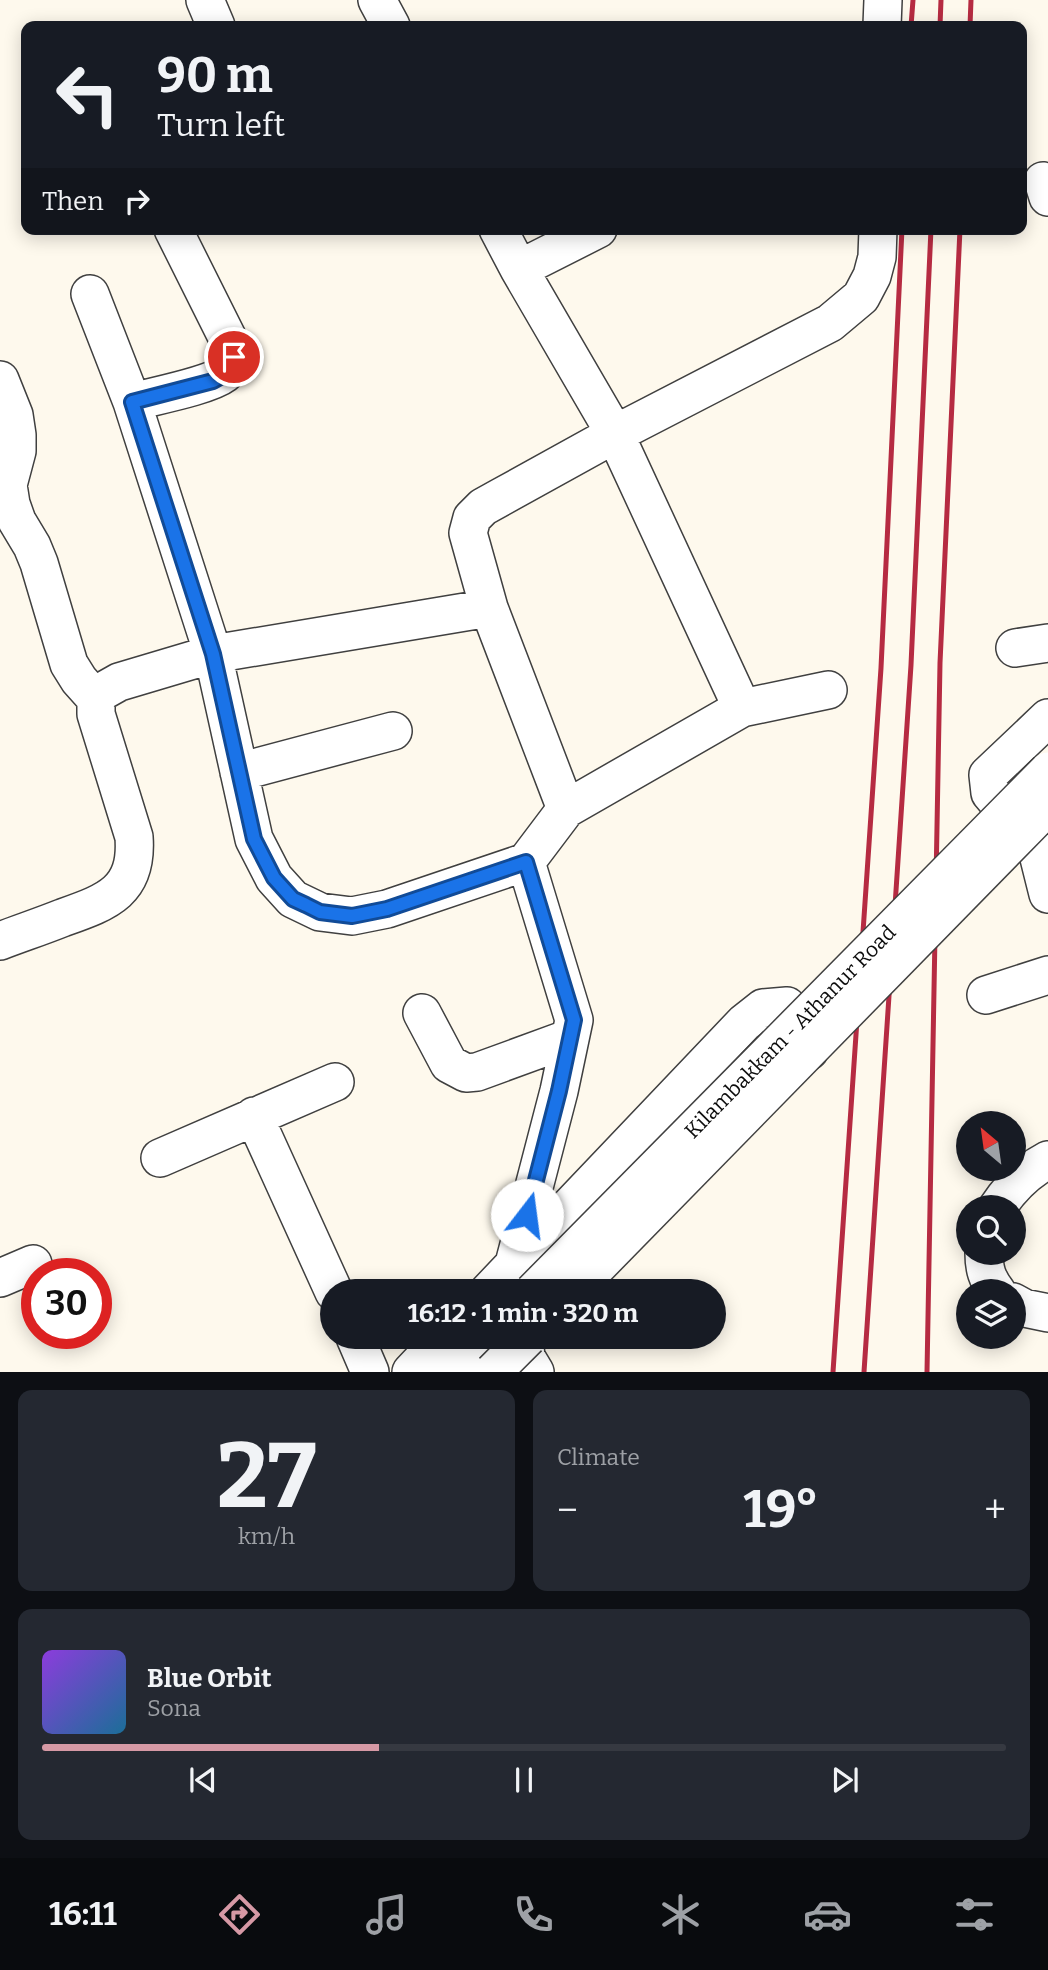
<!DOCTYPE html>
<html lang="en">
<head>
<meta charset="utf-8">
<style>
  body { margin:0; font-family:Bitter,serif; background:#242831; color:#f1f3f6; height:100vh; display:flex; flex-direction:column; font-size:26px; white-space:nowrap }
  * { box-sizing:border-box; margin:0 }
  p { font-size:23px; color:#9ea1a6 }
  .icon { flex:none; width:38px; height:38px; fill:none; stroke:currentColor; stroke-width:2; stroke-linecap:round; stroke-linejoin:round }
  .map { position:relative; height:1372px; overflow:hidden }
  .sheet { display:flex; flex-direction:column; gap:18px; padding:18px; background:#0d0f14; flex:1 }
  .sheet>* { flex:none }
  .guide { position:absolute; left:21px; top:21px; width:1006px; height:214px; border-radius:14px; box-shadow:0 4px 18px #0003; background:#171b24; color:#f1f3f6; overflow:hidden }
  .needle { width:46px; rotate:331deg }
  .buttons { position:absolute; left:956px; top:1111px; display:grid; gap:14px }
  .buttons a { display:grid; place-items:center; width:70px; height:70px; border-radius:50%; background:#171b24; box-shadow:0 4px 18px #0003; font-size:35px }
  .speed { position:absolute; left:21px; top:1258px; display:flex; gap:14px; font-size:35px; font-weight:700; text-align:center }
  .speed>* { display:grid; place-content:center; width:91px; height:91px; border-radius:50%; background:#171b24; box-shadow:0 4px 18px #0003; line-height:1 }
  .speed .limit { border:10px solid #d22; background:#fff; color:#111 }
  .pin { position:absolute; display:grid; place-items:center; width:60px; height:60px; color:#fff; margin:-30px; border:4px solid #fff; border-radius:50%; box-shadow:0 2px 7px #0007 }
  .me { position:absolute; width:77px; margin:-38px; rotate:15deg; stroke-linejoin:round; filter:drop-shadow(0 0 5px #0008) }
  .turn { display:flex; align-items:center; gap:24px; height:147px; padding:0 21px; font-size:32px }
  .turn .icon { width:91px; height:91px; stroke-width:2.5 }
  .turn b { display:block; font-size:49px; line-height:60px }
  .then { display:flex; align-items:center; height:66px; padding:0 21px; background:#0003; gap:14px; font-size:26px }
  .big { font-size:52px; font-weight:700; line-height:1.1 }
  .sheet .tile { flex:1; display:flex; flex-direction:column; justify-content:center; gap:10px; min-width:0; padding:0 24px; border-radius:14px; background:#242831 }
  .sheet .dial { align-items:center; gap:0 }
  .dial b { font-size:91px; line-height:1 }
  .song { display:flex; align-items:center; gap:21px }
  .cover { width:84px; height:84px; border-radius:10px; background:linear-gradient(135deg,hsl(270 70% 55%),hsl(200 70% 35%)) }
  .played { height:7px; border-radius:4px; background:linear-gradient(90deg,#d699a5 35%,#363941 35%) }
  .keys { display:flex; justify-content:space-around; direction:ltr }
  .heat { display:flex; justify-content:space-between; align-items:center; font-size:38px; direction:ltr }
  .sheet .tiles { flex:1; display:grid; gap:18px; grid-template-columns:1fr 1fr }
  .tile:last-child { grid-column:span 2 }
  .trip { position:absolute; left:320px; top:1279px; width:406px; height:70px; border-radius:35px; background:#171b24; box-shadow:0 4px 18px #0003; font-weight:700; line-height:70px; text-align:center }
  .dock { display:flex; height:112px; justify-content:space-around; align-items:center; background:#090b0e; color:#9ea1a6 }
  .dock .icon { width:49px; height:49px }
  .dock .active { color:#d699a5 }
  .dock b { font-size:32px; color:#f1f3f6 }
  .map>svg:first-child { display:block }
</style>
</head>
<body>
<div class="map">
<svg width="1048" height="1372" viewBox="0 0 1048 1372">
  <rect width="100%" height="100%" fill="#fef9ed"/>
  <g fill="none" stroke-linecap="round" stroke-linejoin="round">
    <defs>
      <path id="minor" d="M205,0L216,26
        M377,0L391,26
        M882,26L883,0
        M1043,181L1048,197
        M498,229L519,269L615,434L742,708
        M519,269L598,229
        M90,294L132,402L213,654L254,839L274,878L293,899L320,912L352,916L387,909L526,862
        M0,380L14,415L17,435V451L8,485L11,504L17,521L32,546L39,563L69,664L79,680L96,699
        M132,402C154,396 208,386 224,374C232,368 234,358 233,349L173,229
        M1015,648L1048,643
        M239,772L393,731
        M566,809L489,608L468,533L472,518L483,507L501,497L615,434L830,323L861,297L872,276L877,257L878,229
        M1034,829L1032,830L1001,806L990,793L988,775L1048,718
        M1032,830L1048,894
        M0,941C21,933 42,926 62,918C107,902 138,892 134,837L96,714V699L103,691L119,682L213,654L489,608
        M986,995L1048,975
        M422,1013L449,1064L466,1073L477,1072L570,1038
        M254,1116L334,1292
        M160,1158L335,1082
        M997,1208C1010,1188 1027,1171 1048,1160
        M984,1253C984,1269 987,1279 997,1292
        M0,1278L33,1264
        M488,1292L744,1023L763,1008L787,1006C805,1021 808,1027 809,1051
        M517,1292L514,1264L559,1091L574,1020L526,862L566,809L742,708L828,690
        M1013,1302L1024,1308L1048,1313
        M355,1337L370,1372
        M524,1337L526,1357L535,1372
        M411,1372L444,1337
        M454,1372L488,1337"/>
    </defs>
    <!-- minor casing -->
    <use href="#minor" stroke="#404040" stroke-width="40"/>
    <!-- minor -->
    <use href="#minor" stroke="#fff" stroke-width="37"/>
    <!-- rail -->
    <path stroke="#b62b42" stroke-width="5" d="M911,26L913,0
      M940,26L941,0
      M970,26L971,0
      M833,1372L881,668L902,229
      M864,1372L911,665L931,229
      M927,1372L940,663L960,229"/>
    <defs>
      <g id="minor-bridge">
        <path id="s1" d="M533,1292L1048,771"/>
        <path d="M572,1292L1048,806"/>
        <path d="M493,1372L528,1337"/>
      </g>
    </defs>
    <!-- minor-bridge casing -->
    <use href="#minor-bridge" stroke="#404040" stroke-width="40" stroke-linecap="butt"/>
    <!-- minor-bridge -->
    <use href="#minor-bridge" stroke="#fff" stroke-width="37"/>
  </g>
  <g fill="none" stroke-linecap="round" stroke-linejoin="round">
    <defs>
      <path id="route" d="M234,357L227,373L213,381L132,402L213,654L254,839L274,878L293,899L306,905L320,912L352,916L387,909L526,862L574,1020L559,1091L527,1215"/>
    </defs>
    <!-- route casing -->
    <use href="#route" stroke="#114b97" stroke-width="18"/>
    <!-- route -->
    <use href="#route" stroke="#1a73e8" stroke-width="12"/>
  </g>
  <g text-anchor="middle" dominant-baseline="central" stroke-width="7" stroke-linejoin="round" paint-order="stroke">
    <!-- street labels -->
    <g font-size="21" fill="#0d0d0d" stroke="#fff">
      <text stroke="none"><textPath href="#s1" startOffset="366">Kilambakkam - Athanur Road</textPath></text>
    </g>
  </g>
</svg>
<div class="buttons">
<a><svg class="needle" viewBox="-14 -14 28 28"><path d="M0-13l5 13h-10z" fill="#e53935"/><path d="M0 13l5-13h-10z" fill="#9ea1a6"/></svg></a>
<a><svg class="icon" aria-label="search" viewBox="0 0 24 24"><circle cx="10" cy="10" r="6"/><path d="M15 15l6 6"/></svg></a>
<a><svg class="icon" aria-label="layers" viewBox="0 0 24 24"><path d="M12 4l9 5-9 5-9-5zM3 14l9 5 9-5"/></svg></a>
</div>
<div class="speed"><div class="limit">30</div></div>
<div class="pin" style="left:234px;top:357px;background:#d93025"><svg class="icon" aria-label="arrive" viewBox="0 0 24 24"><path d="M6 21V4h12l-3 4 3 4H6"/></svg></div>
<svg class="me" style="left:527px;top:1215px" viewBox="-20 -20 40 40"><circle r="19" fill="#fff"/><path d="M0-13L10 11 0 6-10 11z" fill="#1a73e8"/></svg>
<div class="trip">16:12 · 1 min · 320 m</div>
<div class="guide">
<div class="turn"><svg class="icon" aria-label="left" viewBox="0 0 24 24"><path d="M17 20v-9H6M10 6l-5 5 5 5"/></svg><div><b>90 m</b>Turn left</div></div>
<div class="then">Then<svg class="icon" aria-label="right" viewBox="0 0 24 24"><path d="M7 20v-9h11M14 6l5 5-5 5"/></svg></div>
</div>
</div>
<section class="sheet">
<div class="tiles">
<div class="tile dial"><b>27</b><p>km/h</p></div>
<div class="tile"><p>Climate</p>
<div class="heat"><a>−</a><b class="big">19°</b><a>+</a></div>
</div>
<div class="tile">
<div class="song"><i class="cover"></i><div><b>Blue Orbit</b><p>Sona</p></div></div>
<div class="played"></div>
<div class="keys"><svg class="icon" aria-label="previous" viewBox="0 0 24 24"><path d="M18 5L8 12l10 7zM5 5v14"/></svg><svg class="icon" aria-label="pause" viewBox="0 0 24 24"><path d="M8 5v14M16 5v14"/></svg><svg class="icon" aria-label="next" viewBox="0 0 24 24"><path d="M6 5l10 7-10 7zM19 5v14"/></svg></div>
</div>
</div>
</section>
<nav class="dock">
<b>16:11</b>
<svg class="icon active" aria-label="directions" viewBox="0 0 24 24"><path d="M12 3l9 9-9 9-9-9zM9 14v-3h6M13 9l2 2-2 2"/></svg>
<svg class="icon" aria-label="music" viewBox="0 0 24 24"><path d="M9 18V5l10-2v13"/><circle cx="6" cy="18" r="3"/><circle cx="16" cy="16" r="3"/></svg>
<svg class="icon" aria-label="phone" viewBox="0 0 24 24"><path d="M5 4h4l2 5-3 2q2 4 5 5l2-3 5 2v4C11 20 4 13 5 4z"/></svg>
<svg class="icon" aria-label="climate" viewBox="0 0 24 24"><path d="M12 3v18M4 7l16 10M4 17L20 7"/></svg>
<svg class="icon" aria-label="car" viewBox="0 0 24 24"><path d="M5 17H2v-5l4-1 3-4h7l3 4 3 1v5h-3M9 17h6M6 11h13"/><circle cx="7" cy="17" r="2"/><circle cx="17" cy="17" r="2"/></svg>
<svg class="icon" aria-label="filters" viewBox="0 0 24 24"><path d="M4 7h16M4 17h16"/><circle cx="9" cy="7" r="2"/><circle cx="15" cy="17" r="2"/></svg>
</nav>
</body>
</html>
